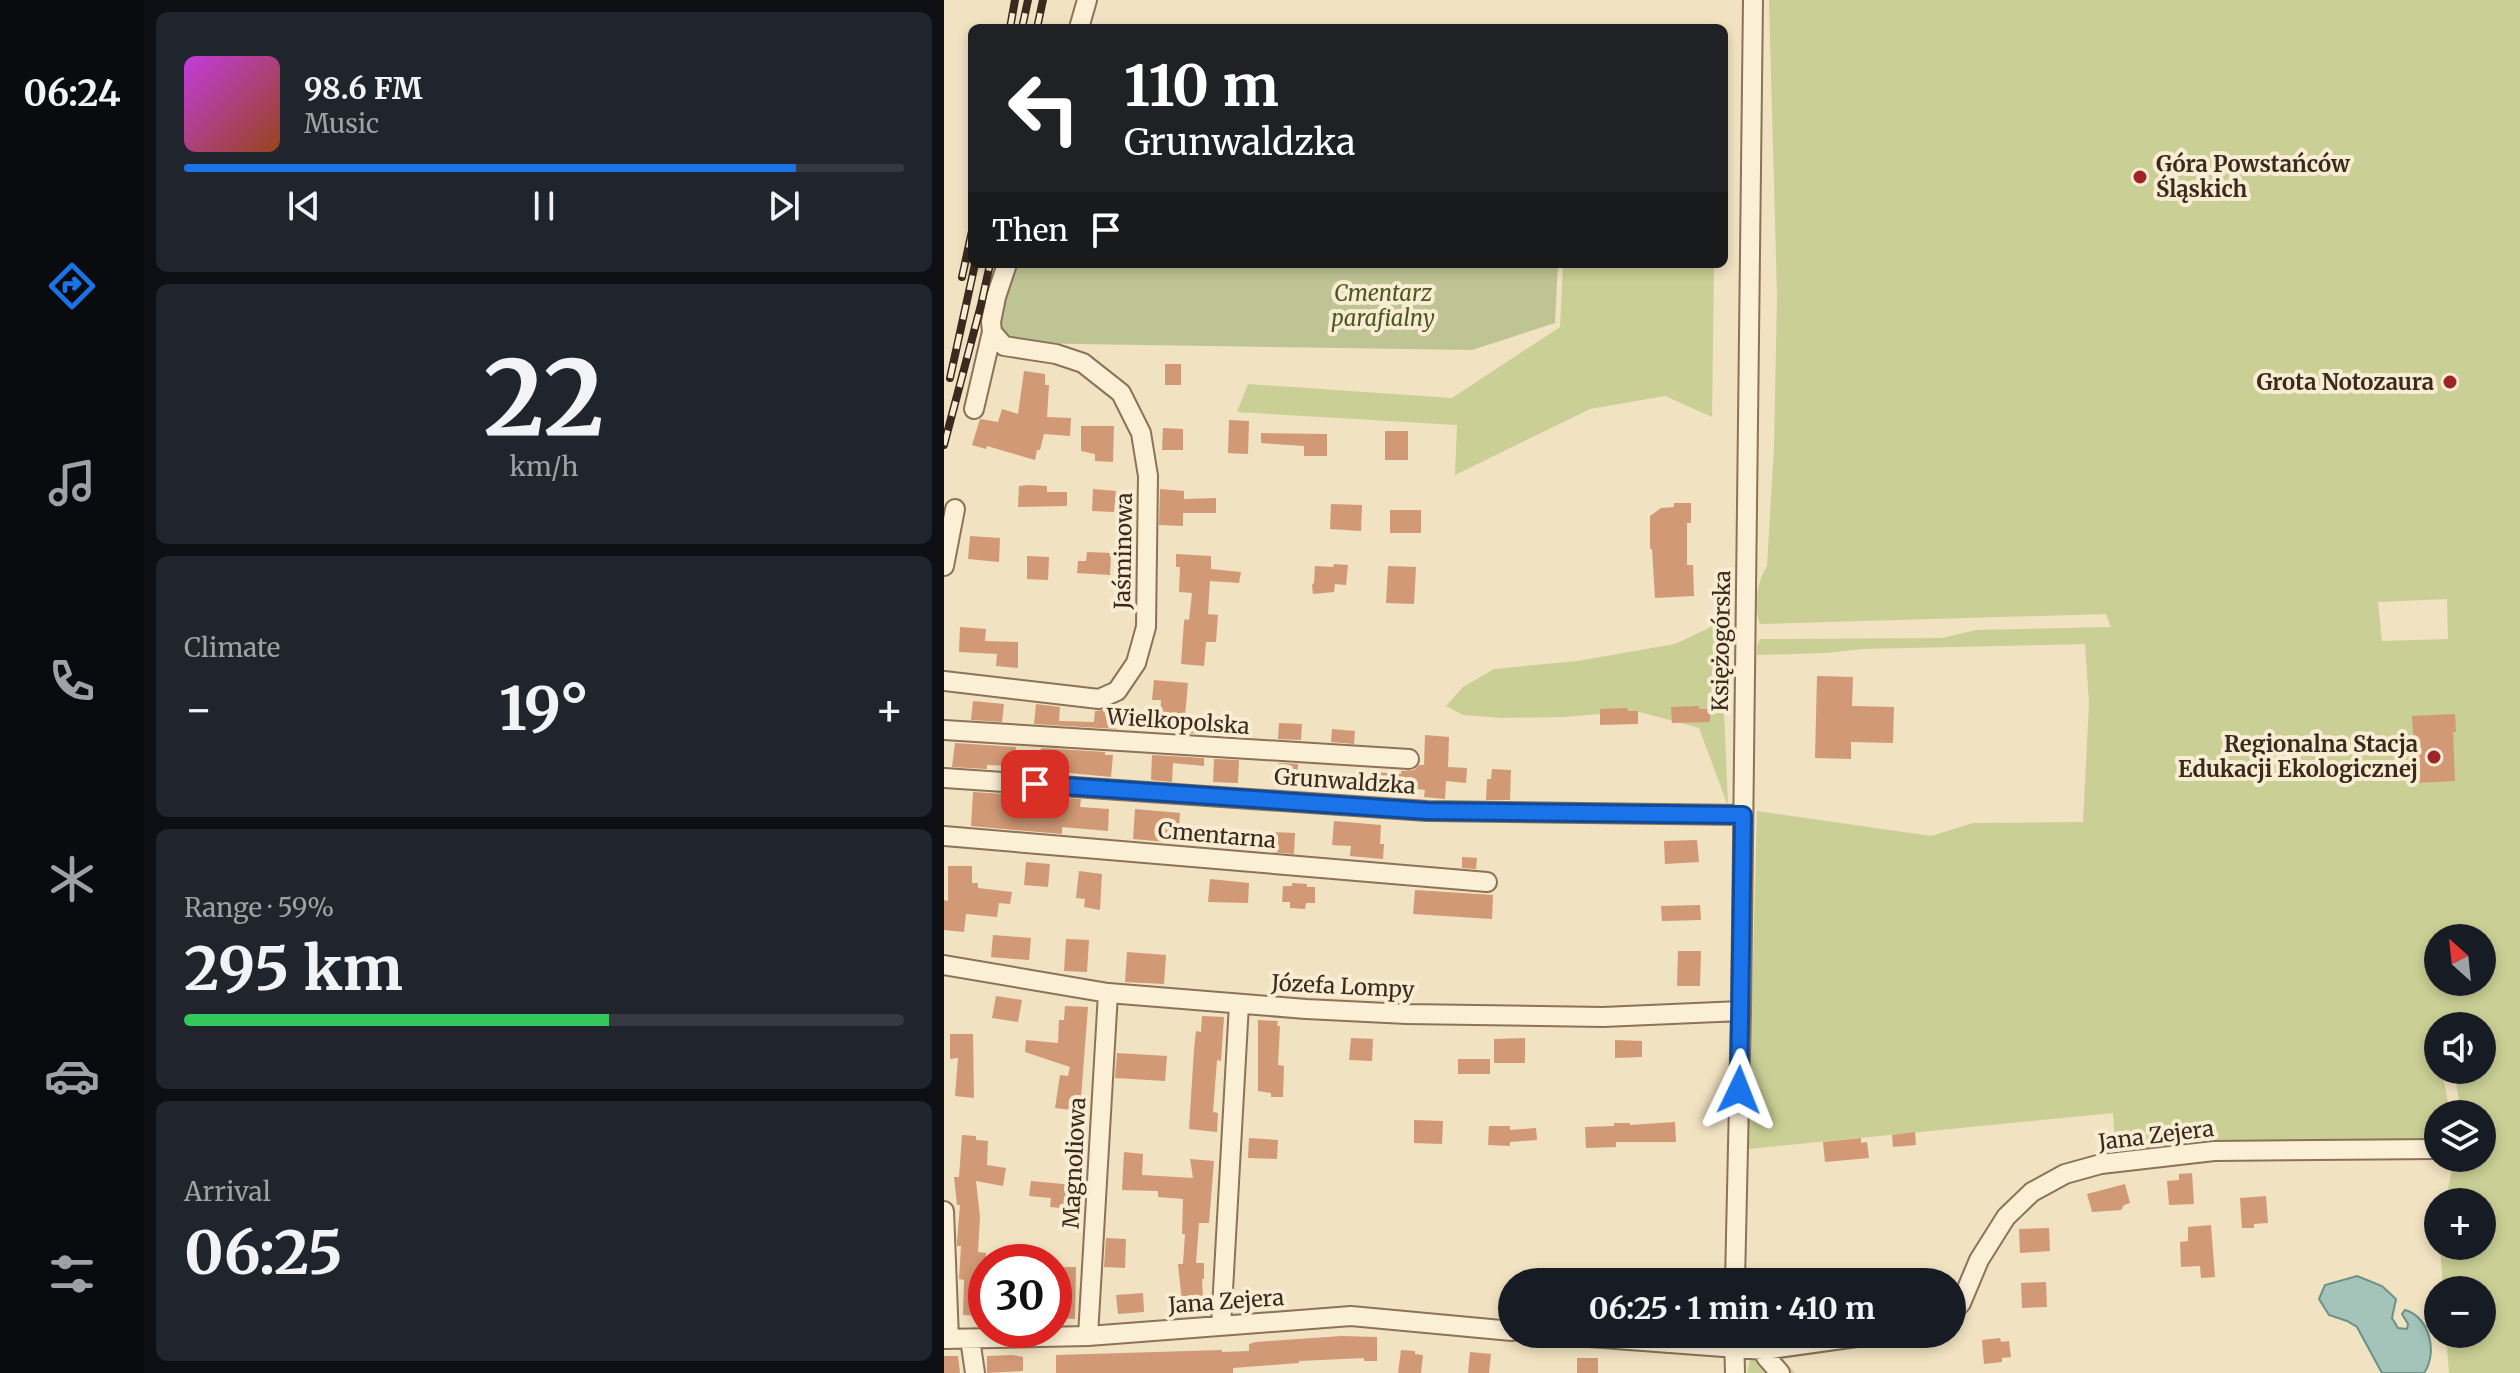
<!DOCTYPE html>
<html lang="en">
<head>
<meta charset="utf-8">
<style>
  body { margin:0; font-family:Merriweather,serif; background:#20242c; color:#f1f3f6; height:100vh; display:flex; flex-direction:column; font-size:30px; white-space:nowrap }
  * { box-sizing:border-box; margin:0 }
  p { font-size:26px; color:#9ea1a6 }
  .icon { flex:none; width:44px; height:44px; fill:none; stroke:currentColor; stroke-width:2; stroke-linecap:round; stroke-linejoin:round }
  .map { position:relative; flex:1; overflow:hidden }
  .sheet { display:flex; flex-direction:column; gap:12px; padding:12px; background:#0d0f14; width:800px }
  .sheet>* { flex:none }
  .banner { position:absolute; left:24px; top:24px; width:760px; height:244px; border-radius:12px; box-shadow:0 4px 12px #0003; background:#202124; color:#fff; overflow:hidden }
  .needle { width:52px; rotate:333deg }
  .controls { position:absolute; left:1480px; top:924px; display:grid; gap:16px }
  .controls a { display:grid; place-items:center; width:72px; height:72px; border-radius:50%; background:#171b24; box-shadow:0 4px 12px #0003; font-size:40px }
  .speed { position:absolute; left:24px; top:1244px; display:flex; gap:16px; font-size:40px; font-weight:700; text-align:center }
  .speed>* { display:grid; place-content:center; width:104px; height:104px; border-radius:50%; background:#171b24; box-shadow:0 4px 12px #0003; line-height:1 }
  .speed .limit { border:12px solid #d22; background:#fff; color:#111 }
  .pin { position:absolute; display:grid; place-items:center; width:68px; height:68px; color:#fff; margin:-34px; border-radius:16px; box-shadow:0 4px 12px #0006 }
  .me { position:absolute; width:88px; margin:-44px; rotate:2deg; stroke-linejoin:round; filter:drop-shadow(0 0 6px #0008) }
  .turn { display:flex; align-items:center; gap:28px; height:168px; padding:0 24px; font-size:36px }
  .turn .icon { width:104px; height:104px; stroke-width:2.5 }
  .turn b { display:block; font-size:56px; line-height:68px }
  .then { display:flex; align-items:center; height:76px; padding:0 24px; background:#0003; gap:16px; font-size:30px }
  .big { font-size:60px; font-weight:700; line-height:1.1 }
  .sheet .card { flex:1; display:flex; flex-direction:column; justify-content:center; gap:12px; min-width:0; padding:0 28px; border-radius:12px; background:#20242c }
  .sheet .dial { align-items:center; gap:0 }
  .dial b { font-size:104px; line-height:1 }
  .song { display:flex; align-items:center; gap:24px }
  .cover { width:96px; height:96px; border-radius:12px; background:linear-gradient(135deg,hsl(290 70% 55%),hsl(20 70% 35%)) }
  .played { height:8px; border-radius:4px; background:linear-gradient(90deg,#1a73e8 85%,#363941 85%) }
  .keys { display:flex; justify-content:space-around; direction:ltr }
  .heat { display:flex; justify-content:space-between; align-items:center; font-size:44px; direction:ltr }
  .charge { height:12px; border-radius:6px; background:linear-gradient(90deg,#34c759 59%,#363941 0) }
  .trip { position:absolute; left:554px; top:1268px; width:468px; height:80px; border-radius:40px; background:#171b24; box-shadow:0 4px 12px #0003; font-weight:700; line-height:80px; text-align:center }
  main { display:flex; flex:1; min-height:0 }
  .menu { display:flex; flex-direction:column; width:144px; justify-content:space-around; align-items:center; background:#090b0e; color:#9ea1a6 }
  .menu .icon { width:56px; height:56px }
  .menu .current { color:#1a73e8 }
  .menu b { font-size:36px; color:#f1f3f6 }
  .map>svg:first-child { display:block }
</style>
</head>
<body>
<main>
<nav class="menu">
<b>06:24</b>
<svg class="icon current" aria-label="directions" viewBox="0 0 24 24"><path d="M12 3l9 9-9 9-9-9zM9 14v-3h6M13 9l2 2-2 2"/></svg>
<svg class="icon" aria-label="music" viewBox="0 0 24 24"><path d="M9 18V5l10-2v13"/><circle cx="6" cy="18" r="3"/><circle cx="16" cy="16" r="3"/></svg>
<svg class="icon" aria-label="phone" viewBox="0 0 24 24"><path d="M5 4h4l2 5-3 2q2 4 5 5l2-3 5 2v4C11 20 4 13 5 4z"/></svg>
<svg class="icon" aria-label="climate" viewBox="0 0 24 24"><path d="M12 3v18M4 7l16 10M4 17L20 7"/></svg>
<svg class="icon" aria-label="car" viewBox="0 0 24 24"><path d="M5 17H2v-5l4-1 3-4h7l3 4 3 1v5h-3M9 17h6M6 11h13"/><circle cx="7" cy="17" r="2"/><circle cx="17" cy="17" r="2"/></svg>
<svg class="icon" aria-label="filters" viewBox="0 0 24 24"><path d="M4 7h16M4 17h16"/><circle cx="9" cy="7" r="2"/><circle cx="15" cy="17" r="2"/></svg>
</nav>
<section class="sheet">
<div class="card">
<div class="song"><i class="cover"></i><div><b>98.6 FM</b><p>Music</p></div></div>
<div class="played"></div>
<div class="keys"><svg class="icon" aria-label="previous" viewBox="0 0 24 24"><path d="M18 5L8 12l10 7zM5 5v14"/></svg><svg class="icon" aria-label="pause" viewBox="0 0 24 24"><path d="M8 5v14M16 5v14"/></svg><svg class="icon" aria-label="next" viewBox="0 0 24 24"><path d="M6 5l10 7-10 7zM19 5v14"/></svg></div>
</div>
<div class="card dial"><b>22</b><p>km/h</p></div>
<div class="card"><p>Climate</p>
<div class="heat"><a>−</a><b class="big">19°</b><a>+</a></div>
</div>
<div class="card"><p>Range · 59%</p><b class="big">295 km</b><div class="charge"></div></div>
<div class="card"><p>Arrival</p><b class="big">06:25</b></div>
</section>
<div class="map">
<svg width="1576" height="1373" viewBox="0 0 1576 1373">
  <rect width="100%" height="100%" fill="#f1e2c1"/>
  <!-- green -->
  <path fill="#cacf95" fill-rule="evenodd" d="M825,0H1576V1373H1505L1502,1334H1538V1290H1499L1496,1246H1538V1202H1501L1508,1170L1516,1158H1538V1114H1517L1510,1070H1538V1026H1494V1033L1491,1035L1494,1070H1498L1506,1114H1494V1140L1172,1154L1169,1113L804,1149L813,811L987,836L1029,823L1139,822L1145,703L1141,644L918,649L883,653L813,655V646L816,639L998,638L1032,630L1167,627L1162,614L816,624C809,607 813,581 823,566L830,447L833,296ZM1503,599L1504,639L1438,641L1434,602ZM1494,938H1538V982H1494Z
    M619,264H770L768,417L721,396L646,409L511,475L513,425L293,412L304,384L508,398L616,327Z
    M776,617L784,806L755,728L692,711L620,717L558,718L519,715L502,706L519,687L550,669L633,661L731,644L765,628Z
    M835,1354L851,1373H803L806,1359L812,1360Z"/>
  <!-- cemetery -->
  <path fill="#bfc494" d="M71,264H614L611,323L528,350L67,343L51,326Z"/>
  <!-- water -->
  <path fill="#a4c3b9" stroke="#6a9287" stroke-width="2" d="M1413,1276L1438,1286L1452,1299L1448,1318L1454,1328L1463,1329L1464,1324L1458,1314L1461,1310C1486,1317 1494,1353 1480,1373H1438L1413,1327L1403,1321L1385,1315L1375,1299L1381,1285Z"/>
  <!-- building -->
  <path fill="#d19975" d="M221,364H237V385H221Z
    M80,371L101,374V385H105L103,417L127,418L126,436L100,434L96,450H93L91,460L43,446L42,449L28,445L36,419L54,422L58,409L74,414Z
    M285,420L305,421L304,454L284,453Z
    M137,426H170L169,462L151,461V454L137,451Z
    M219,428L239,429V450H218Z
    M441,431H464V460H441Z
    M317,433L383,434V456H360V446L317,443Z
    M85,485L103,486V492H123V506L74,507L75,486Z
    M149,489L172,491L170,512L148,511Z
    M216,489L240,491V499L272,498V513H239V526L215,525Z
    M730,503H747V523H743V565H749L750,596L711,598L708,549H706V516L717,508L730,507Z
    M387,504L418,505L417,531L386,529Z
    M446,510H477V533H446Z
    M26,536L56,538L55,562L24,559Z
    M143,552L167,553L166,575L133,573L134,561H142Z
    M232,554L267,556V569L297,572L295,583L266,581L264,614L274,615L272,642H262L260,666L237,664L240,622L241,619L245,620L248,593L235,592L236,567H232Z
    M83,556L105,557L104,580L83,579Z
    M390,564L404,565L402,585L391,584L390,592L369,594L368,585L370,583L371,566L389,567Z
    M444,566L472,567L470,604L442,603Z
    M16,627L42,629L41,641L74,642V668L52,666L53,654L15,652Z
    M873,676L909,677L908,706L950,707L949,743L907,742V759L871,758Z
    M210,680L244,683L241,716L261,718L260,734L215,731L217,700H208Z
    M29,701L60,704L58,722L27,720Z
    M92,704L116,707L115,721L150,722L151,711L173,708L172,729L90,724Z
    M755,706V709H766V722L728,723L727,707Z
    M683,708L684,711H694V724L656,725V709Z
    M1511,714L1512,732H1509L1511,781L1472,783L1468,716Z
    M335,723L358,724L357,740L334,739Z
    M388,729L411,731L410,744L387,742Z
    M481,735L505,737L504,767L523,768L522,783L502,781L501,799L480,797L481,790L456,787L455,796L434,795L433,785H429L430,772L457,774V771L470,770L475,765H480Z
    M11,743L72,747L70,766L43,765V769L8,767Z
    M97,748L161,752V755H169L167,777L95,770Z
    M208,755L260,758V766L229,763L228,782L207,780Z
    M270,759L295,760L294,783L269,782Z
    M335,763L354,764L353,785L334,784Z
    M548,769L567,770L566,800H542L543,779H547Z
    M29,792L137,799L136,807L165,809L164,831L118,827V834L27,826Z
    M191,809L236,813L234,843L189,839Z
    M390,821L437,825L436,844H440L439,859L406,856L407,846L388,845Z
    M268,828L290,829L288,848L266,846Z
    M328,832L351,833L350,854L327,852Z
    M753,840L755,862L721,864L720,841Z
    M518,857L533,858L532,869L518,868Z
    M82,862L106,864L104,887L80,885Z
    M4,866H28V883H34V888L68,892L66,904L55,903L53,917L22,914L20,932L0,930V900L4,901Z
    M135,871L158,874L156,910L140,907L141,899L132,898Z
    M266,879L305,883L304,903L264,902Z
    M348,883L363,884V887H371V903H362L361,909L346,908V902H338L339,886H348Z
    M471,890L549,895L548,919L469,914Z
    M756,905L757,920L718,921L717,906Z
    M49,935L87,938L85,960L47,957Z
    M122,939L145,940L143,972L120,971Z
    M734,951H757L756,986H733Z
    M183,952L222,955L220,984L181,982Z
    M52,996L78,1000L74,1022L48,1018Z
    M121,1006L144,1007L136,1111L111,1108L116,1075L124,1076L126,1067L81,1052L82,1040L114,1043L115,1020H120Z
    M258,1016L280,1017L277,1061L273,1060L269,1112L274,1113L273,1132L245,1129L250,1049L252,1031L257,1032Z
    M314,1020L334,1021L333,1026H336L334,1065L340,1066L339,1097H327V1093L314,1091Z
    M6,1034H29L30,1098L11,1096L14,1058L6,1059Z
    M407,1038L429,1039L428,1061L405,1060Z
    M581,1038V1063H550V1039Z
    M671,1040L698,1041V1057L671,1058Z
    M173,1053L223,1056L221,1081L171,1078Z
    M514,1059H546V1074H514Z
    M470,1120L499,1121L498,1144L470,1143Z
    M731,1122L732,1142H672V1147L642,1148L641,1127L670,1126V1123H686V1125Z
    M545,1126H566V1130L592,1128L593,1140L566,1142V1146L544,1145Z
    M971,1132L972,1145L949,1147L948,1135Z
    M18,1135L32,1136V1140L44,1141L43,1165L62,1168L59,1186L32,1181L36,1217L34,1252L42,1253V1316L19,1315L20,1280L15,1279L17,1246H13V1241L16,1205H13L10,1177H15Z
    M305,1138L334,1140L333,1159L304,1158Z
    M917,1138V1143L923,1142L925,1158L881,1162L879,1142Z
    M180,1152L199,1154L198,1175L249,1178L246,1159L270,1161L265,1223H255L252,1263H260V1279H258L259,1299L255,1300L256,1309L239,1311L234,1264H239L241,1234H238L239,1199L214,1197V1191L178,1190Z
    M1248,1173L1250,1204L1225,1205L1223,1181L1235,1180V1174Z
    M87,1181L130,1185L128,1209L106,1207L107,1198L85,1196Z
    M1181,1184L1186,1203L1180,1205L1177,1210L1148,1212L1143,1194Z
    M1322,1196L1324,1223L1310,1224V1228H1298L1296,1198Z
    M1267,1225L1271,1277L1257,1278L1256,1266L1237,1267L1236,1242L1244,1241V1227Z
    M1105,1228L1106,1251L1076,1253L1075,1229Z
    M162,1238L182,1239L181,1268L160,1267Z
    M110,1267H132L131,1319L110,1318Z
    M1102,1282L1103,1307L1078,1308L1077,1283Z
    M199,1293L200,1312L174,1314L172,1295Z
    M397,1336L433,1337V1361H420V1358L355,1361V1363L289,1368V1373H112V1355L278,1350V1352L305,1351V1344L312,1342Z
    M1056,1338L1057,1342L1065,1341L1067,1357L1058,1358V1362L1040,1364L1038,1340Z
    M457,1350L471,1351V1354L479,1355L477,1373H454Z
    M526,1352L547,1354L545,1373H524Z
    M68,1355L79,1357V1371L43,1373V1356Z
    M0,1356H14L16,1373H0Z
    M633,1358H654V1373H633Z"/>
  <g fill="none" stroke-linecap="round" stroke-linejoin="round">
    <defs>
      <path id="minor" d="M135,28L143,0
        M30,409L48,332
        M0,566L11,509
        M0,681L155,699L173,691L192,663L202,627L204,476L197,433L177,393L139,363L112,354L60,346L48,332L47,322L52,297L63,264
        M0,730L465,759
        M0,778L483,811L799,815
        M0,836L543,882
        M0,965L164,993L362,1009L463,1014L659,1017L797,1011
        M1538,1144H1540
        M0,1211L5,1339
        M791,1282L797,1011L809,0
        M1008,1313L1017,1303L1035,1260L1062,1217L1088,1192L1121,1174L1157,1164L1270,1151L1494,1149
        M277,1326L295,1004
        M605,1334L820,1350L934,1334
        M790,1334L791,1373
        M144,1336L164,993
        M0,1339L144,1336L407,1316L568,1331
        M26,1339L31,1373
        M820,1350L822,1357L836,1373"/>
    </defs>
    <!-- minor casing -->
    <use href="#minor" stroke="#8c7258" stroke-width="22"/>
    <!-- minor -->
    <use href="#minor" stroke="#fbefd5" stroke-width="18"/>
    <defs>
      <path id="rail" d="M66,28L71,0
        M78,28L84,0
        M93,28L99,0
        M18,277L28,231
        M6,378L31,264
        M0,445L37,305L46,264"/>
    </defs>
    <!-- rail casing -->
    <use href="#rail" stroke="#3a2a1d" stroke-width="8"/>
    <!-- rail -->
    <use href="#rail" stroke="#f8ecd2" stroke-width="5" stroke-dasharray="15" stroke-linecap="butt"/>
  </g>
  <g fill="none" stroke-linecap="round" stroke-linejoin="round">
    <defs>
      <path id="route" d="M91,784L483,811L799,815L795,1090"/>
    </defs>
    <!-- route casing -->
    <use href="#route" stroke="#114b97" stroke-width="20"/>
    <!-- route -->
    <use href="#route" stroke="#1a73e8" stroke-width="14"/>
  </g>
  <!-- markers -->
  <g fill="#9e2427" stroke="#f8ecd2" stroke-width="3">
    <circle cx="1196" cy="177" r="8"/>
    <circle cx="1506" cy="382" r="8"/>
    <circle cx="1490" cy="757" r="8"/>
  </g>
  <g text-anchor="middle" dominant-baseline="central" stroke-width="8" stroke-linejoin="round" paint-order="stroke">
    <!-- poi labels -->
    <g font-size="22" font-weight="bold" fill="#3a2a1d" stroke="#f8ecd2" text-anchor="end">
      <text x="1212" y="164" text-anchor="start">Góra Powstańców<tspan x="1212" dy="25">Śląskich</tspan></text>
      <text x="1490" y="382">Grota Notozaura</text>
      <text x="1474" y="744">Regionalna Stacja<tspan x="1474" dy="25">Edukacji Ekologicznej</tspan></text>
    </g>
    <!-- park labels -->
    <g font-size="22" font-style="italic" fill="#4c5822" stroke="#f8ecd2">
      <text x="439" y="293">Cmentarz<tspan x="439" dy="25">parafialny</tspan></text>
    </g>
    <!-- street labels -->
    <g font-size="22" fill="#3a2a1d" stroke="#f8ecd2">
      <text transform="translate(179 551) rotate(-89)">Jaśminowa</text>
      <text transform="translate(777 641) rotate(-89)">Księżogórska</text>
      <text transform="translate(234 721) rotate(4)">Wielkopolska</text>
      <text transform="translate(401 781) rotate(4)">Grunwaldzka</text>
      <text transform="translate(273 835) rotate(5)">Cmentarna</text>
      <text transform="translate(399 986) rotate(3)">Józefa Lompy</text>
      <text transform="translate(1212 1135) rotate(-7)">Jana Zejera</text>
      <text transform="translate(130 1163) rotate(-87)">Magnoliowa</text>
      <text transform="translate(282 1301) rotate(-4)">Jana Zejera</text>
    </g>
  </g>
</svg>
<div class="controls">
<a><svg class="needle" viewBox="-14 -14 28 28"><path d="M0-13l5 13h-10z" fill="#e53935"/><path d="M0 13l5-13h-10z" fill="#9ea1a6"/></svg></a>
<a><svg class="icon" aria-label="sound" viewBox="0 0 24 24"><path d="M4 9h4l5-4v14l-5-4H4zM17 9q2 3 0 6"/></svg></a>
<a><svg class="icon" aria-label="layers" viewBox="0 0 24 24"><path d="M12 4l9 5-9 5-9-5zM3 14l9 5 9-5"/></svg></a>
<a>+</a>
<a>−</a>
</div>
<div class="speed"><div class="limit">30</div></div>
<div class="pin" style="left:91px;top:784px;background:#d93025"><svg class="icon" aria-label="arrive" viewBox="0 0 24 24"><path d="M6 21V4h12l-3 4 3 4H6"/></svg></div>
<svg class="me" style="left:795px;top:1090px" viewBox="-20 -20 40 40"><path d="M0-17L14 15 0 8-14 15z" fill="#1a73e8" stroke="#fff" stroke-width="4"/></svg>
<div class="trip">06:25 · 1 min · 410 m</div>
<div class="banner">
<div class="turn"><svg class="icon" aria-label="left" viewBox="0 0 24 24"><path d="M17 20v-9H6M10 6l-5 5 5 5"/></svg><div><b>110 m</b>Grunwaldzka</div></div>
<div class="then">Then<svg class="icon" aria-label="arrive" viewBox="0 0 24 24"><path d="M6 21V4h12l-3 4 3 4H6"/></svg></div>
</div>
</div>
</main>
</body>
</html>
